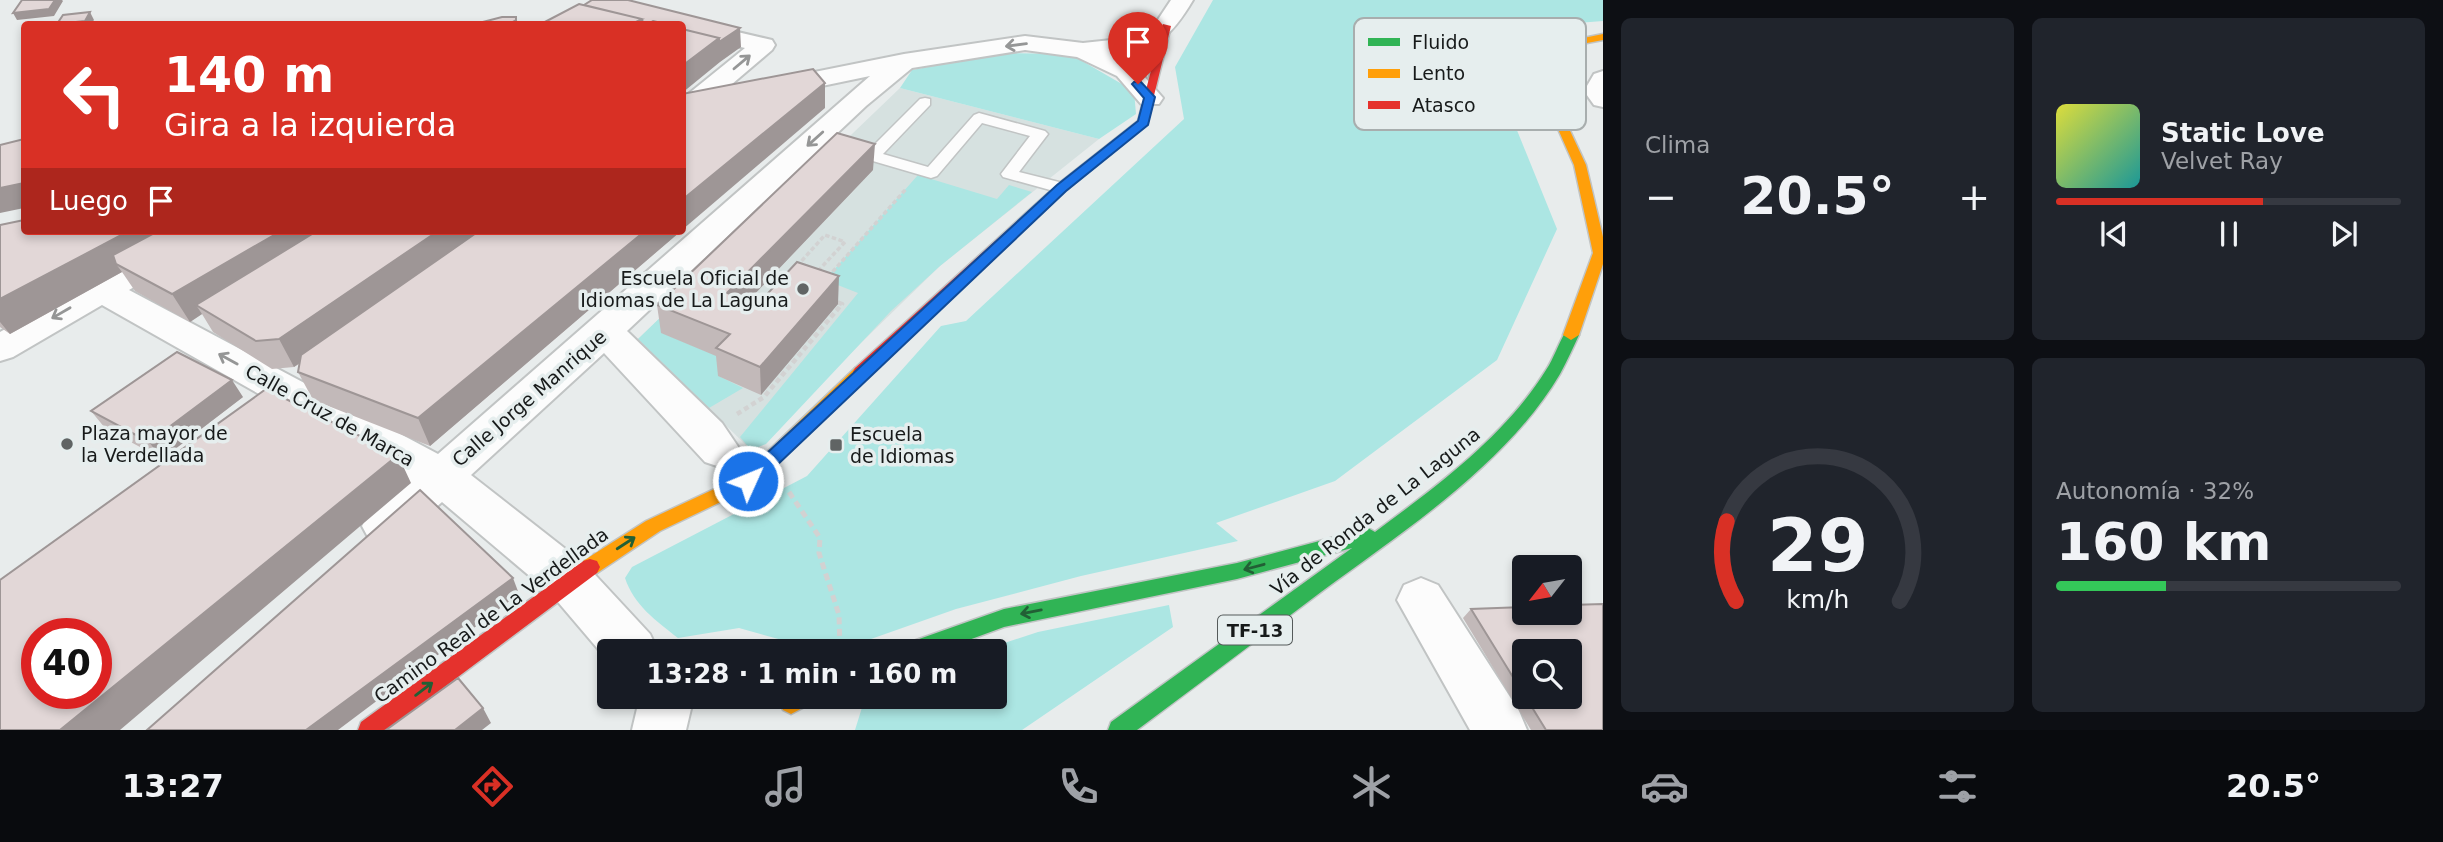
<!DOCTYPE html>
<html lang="es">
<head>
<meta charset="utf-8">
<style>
  body { margin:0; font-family:"DejaVu Sans",sans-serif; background:#20242c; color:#f1f3f6; height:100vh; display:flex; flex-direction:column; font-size:26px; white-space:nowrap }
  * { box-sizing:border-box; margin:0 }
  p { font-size:23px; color:#9ea1a6 }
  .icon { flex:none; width:38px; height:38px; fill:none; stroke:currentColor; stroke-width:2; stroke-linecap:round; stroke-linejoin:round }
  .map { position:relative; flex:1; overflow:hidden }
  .side { display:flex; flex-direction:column; gap:18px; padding:18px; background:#0d0f14; width:840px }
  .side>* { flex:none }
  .top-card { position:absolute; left:21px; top:21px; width:665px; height:214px; border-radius:7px; box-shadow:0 4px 10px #0003; background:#d93025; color:#fff; overflow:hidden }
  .needle { width:46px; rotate:239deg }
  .buttons { position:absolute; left:1512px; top:555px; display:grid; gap:14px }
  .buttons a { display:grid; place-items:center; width:70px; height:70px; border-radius:7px; background:#171b24; box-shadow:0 4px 10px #0003; font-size:35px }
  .speed { position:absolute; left:21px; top:618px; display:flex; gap:14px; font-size:35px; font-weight:700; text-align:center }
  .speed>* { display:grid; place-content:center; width:91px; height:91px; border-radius:50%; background:#171b24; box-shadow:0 4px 10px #0003; line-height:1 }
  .speed .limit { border:10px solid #d22; background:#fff; color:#111 }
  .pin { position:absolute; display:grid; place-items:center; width:60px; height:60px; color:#fff; margin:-72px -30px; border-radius:50% 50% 50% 0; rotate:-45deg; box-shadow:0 0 7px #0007 }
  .pin .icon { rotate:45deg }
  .me { position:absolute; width:77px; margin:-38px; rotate:46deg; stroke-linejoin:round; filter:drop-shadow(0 0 5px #0008) }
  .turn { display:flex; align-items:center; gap:24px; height:147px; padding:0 28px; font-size:32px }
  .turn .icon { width:91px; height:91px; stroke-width:2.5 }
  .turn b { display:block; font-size:49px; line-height:60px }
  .then { display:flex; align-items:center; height:66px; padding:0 28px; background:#0003; gap:14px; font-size:26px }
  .big { font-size:52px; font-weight:700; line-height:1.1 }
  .side .tile { flex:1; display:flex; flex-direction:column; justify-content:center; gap:10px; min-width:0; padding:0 24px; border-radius:10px; background:#20242c }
  .side .dial { align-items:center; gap:0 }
  .dial svg { height:182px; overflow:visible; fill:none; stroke:#363941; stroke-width:7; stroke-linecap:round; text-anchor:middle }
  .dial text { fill:#f1f3f6; stroke:none }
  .song { display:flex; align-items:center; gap:21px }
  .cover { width:84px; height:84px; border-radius:10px; background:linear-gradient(135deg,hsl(60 70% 55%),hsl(180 70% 35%)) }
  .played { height:7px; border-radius:4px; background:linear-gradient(90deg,#d93025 60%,#363941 60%) }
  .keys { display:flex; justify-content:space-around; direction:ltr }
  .heat { display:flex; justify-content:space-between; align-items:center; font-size:38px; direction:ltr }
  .charge { height:10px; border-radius:5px; background:linear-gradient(90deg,#34c759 32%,#363941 0) }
  .side .tiles { flex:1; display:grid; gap:18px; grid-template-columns:repeat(2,1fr) }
  .trip { position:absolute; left:597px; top:639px; width:410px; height:70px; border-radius:7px; background:#171b24; box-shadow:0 4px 10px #0003; font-weight:700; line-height:70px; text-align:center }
  .dock { display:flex; height:112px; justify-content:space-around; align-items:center; background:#090b0e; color:#9ea1a6 }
  .dock .icon { width:49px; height:49px }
  .dock .active { color:#d93025 }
  .dock b { font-size:32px; color:#f1f3f6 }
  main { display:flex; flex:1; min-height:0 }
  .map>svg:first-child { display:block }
</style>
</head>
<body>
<main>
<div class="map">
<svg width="1603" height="730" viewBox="0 0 1603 730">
  <rect width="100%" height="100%" fill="#e8ecec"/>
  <!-- built -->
  <path fill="#d6e1e0" d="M900,88L1099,139L940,266L751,450L638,339Z"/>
  <!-- green -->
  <path fill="#ace6e3" d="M1213,0H1603V21L1515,28L1497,81L1557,229L1497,360L1335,481L1216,523L1238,541L1081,576L956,609L837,651L811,648L739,628L678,638C655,620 634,605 625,578L632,567L807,476L941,326L966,321L1184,119L1175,67Z
    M1004,53L1070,54L1134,91L1136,114L1099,139L900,88L912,70Z
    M833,151L662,333L732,362L719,376L743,388L709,408L638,339Z
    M918,175L997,199L1009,185L1032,192L940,266L891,311L766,444L751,450L740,437L858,293L825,280Z
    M1169,605L1173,627L1022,730H855L864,701L870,697L994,696V651H980L1038,632Z"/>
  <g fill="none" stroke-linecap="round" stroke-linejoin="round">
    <defs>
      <path id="lane" d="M925,98L930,99V105L883,154L928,167L974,115L979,113L1045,131L1048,134L1019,172L1067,184L1069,188L1061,193L1003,177L1001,174L1030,136L982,123L937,176L931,178L866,159V153L920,99Z"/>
      <path id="street" d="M1171,0H1193C1171,37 1156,50 1112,55L1135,66L1163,98L1159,104H1141L1117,76L1077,57L1025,50L912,68L866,106L627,331L722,423L741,451L735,462L720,467L705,462L604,353L471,475L586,565L650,634L658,651H609V662L552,595L442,502L401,539L385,545L369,539L362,526L369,513L409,479L102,305L13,357L0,361V332L182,231H222L218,238L129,290L438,454L870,76L682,115V99L745,48L682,33V24H671L674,21L682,19L772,40L775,45L772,50L725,90L904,54L1025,36L1083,43L1130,38L1157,21Z
        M1603,71V107L1594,105L1584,91L1594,74Z
        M1421,578L1438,585L1519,711L1527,730H1470L1397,600L1404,585Z
        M640,696H694L686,730H632Z"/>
      <path id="fast" d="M1571,330L1579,335C1573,348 1567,361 1560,374C1507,464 1404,531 1321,592C1260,638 1199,684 1137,730H1108L1111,722L1352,548L1237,579L1004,627L939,651H902L905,644L1004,609L1237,563L1368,528L1375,532C1437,486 1505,436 1546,370C1554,358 1558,344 1566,331Z"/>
      <path id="slow" d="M1603,34V40L1571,46L1543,63L1544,75L1586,165L1603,237V264L1579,335L1571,340L1563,335L1593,253L1574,165L1534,75L1533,62L1564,42Z
        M861,366L867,368L869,372L867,376L754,486L660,531L597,573L590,575L583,573L580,567L583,561L646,521L742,476L855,368Z
        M783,696H815L812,703L791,714L783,710L780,703Z"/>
      <path id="jam" d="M1163,24L1171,26L1147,124L1065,191L867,376H855L853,372L855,368L1057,185L1138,121Z
        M590,559L597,561L600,567L597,573L387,730H358L361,722L583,561Z"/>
    </defs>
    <!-- lane casing -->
    <use href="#lane" stroke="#c1c4c4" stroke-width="3"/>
    <!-- street casing -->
    <use href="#street" stroke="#c1c4c4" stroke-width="4"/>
    <!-- fast casing -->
    <use href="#fast" stroke="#c1c4c4" stroke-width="3"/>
    <!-- slow casing -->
    <use href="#slow" stroke="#c1c4c4" stroke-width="3"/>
    <!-- jam casing -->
    <use href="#jam" stroke="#c1c4c4" stroke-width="3"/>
    <!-- path-far2 -->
    <path stroke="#d2d2d2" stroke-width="3.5" stroke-dasharray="4.5 2.5" stroke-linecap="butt" d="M797,266L825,235L845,242L817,272
      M828,277L906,189"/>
    <!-- path-far1 -->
    <path stroke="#d2d2d2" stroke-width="4.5" stroke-dasharray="5 3.5" stroke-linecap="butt" d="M737,414L764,397L842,304L834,301"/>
    <!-- path -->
    <path stroke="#d2d2d2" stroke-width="5" stroke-dasharray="7 4.5" stroke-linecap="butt" d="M789,492L820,538L819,553L839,615L840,650"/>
    <!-- lane -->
    <use href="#lane" fill="#fcfcfc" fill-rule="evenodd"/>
    <!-- street -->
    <use href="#street" fill="#fcfcfc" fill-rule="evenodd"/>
    <!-- fast -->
    <use href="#fast" fill="#30b455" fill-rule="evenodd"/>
    <!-- slow -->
    <use href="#slow" fill="#ff9f0a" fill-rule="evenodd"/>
    <!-- jam -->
    <use href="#jam" fill="#e5322d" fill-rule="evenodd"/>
  </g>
  <!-- wall -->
  <path fill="#c2b9b9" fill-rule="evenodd" d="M873,170L748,301L757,305L838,304L761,395L718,376L716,356L661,333L657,305Z
    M0,225L681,231L430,446L313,400L298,372L299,364L294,367L272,369L213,332L202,314L190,322L135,291L122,272L10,334L0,327Z
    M243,397L162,459L105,428L91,411Z
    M1603,604V730H1531L1463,618L1471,609L1524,607V612H1570V605ZM1524,651H1570V696H1524Z"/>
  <!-- shaded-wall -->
  <path fill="#9e9696" d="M55,0H62L63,1L54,16L17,20L13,13Z
    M90,12L94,20L91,24H58Z
    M516,17L518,24H509Z
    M642,19L643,24H632Z
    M740,28L741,47L720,62L682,93V66L719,38Z
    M825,83V108L682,230V200Z
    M875,144L873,170L729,321L727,293Z
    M24,183V208L0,213V188Z
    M129,231H195L116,264L122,272L10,334L0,322V299Z
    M281,231H339L196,305L202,314L190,322L172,294Z
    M438,231H486L294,367L279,339Z
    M645,231H681L430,446L418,418Z
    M839,276L838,304L761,395L760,367Z
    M232,380L243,397L162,459L149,442Z
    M398,455L411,483L120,730H60Z
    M513,578L519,594L338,730H306Z
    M483,708L491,723L482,730H455Z"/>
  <!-- building -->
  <path fill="#e2d7d7" stroke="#9e9696" stroke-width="2" fill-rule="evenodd" d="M22,0H55L49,9L13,13Z
    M592,0H628L740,28L719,42V38L682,29V24H665L653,21L648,24L643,23L642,19L584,5Z
    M579,4L642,19L632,24H541Z
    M90,12L85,21L57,24L63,15Z
    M502,17H516V20L509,24H475Z
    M653,21L665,24H648Z
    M682,29L719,38L682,66Z
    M813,69L825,83L682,200V94Z
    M837,133L875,144L727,293L757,305L797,262L839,276L760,367L716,348L730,334L657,305Z
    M24,139V183L0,188V145Z
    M24,220V231H129L0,299V225Z
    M158,231H281L172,294L116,264L113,255Z
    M317,231H438L279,339L256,341L196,305Z
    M479,231H645L418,418L298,372L301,355Z
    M177,352L232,380L149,442L91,411Z
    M266,389L398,455L60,730H0V580ZM37,634H96V693H37Z
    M420,490L513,578L306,730H147Z
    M1603,604V730H1546L1525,696H1570V651H1524V695L1471,609L1524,607V612H1570V605Z
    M458,678L483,708L455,730H386Z"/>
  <!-- one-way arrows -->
  <defs><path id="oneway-shaft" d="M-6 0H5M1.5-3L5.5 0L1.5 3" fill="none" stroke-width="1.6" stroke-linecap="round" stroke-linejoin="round" transform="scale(1.75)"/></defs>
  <g stroke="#959696">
    <use href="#oneway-shaft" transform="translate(1016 45) rotate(173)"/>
    <use href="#oneway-shaft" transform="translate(742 62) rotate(-40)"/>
    <use href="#oneway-shaft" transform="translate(815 139) rotate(138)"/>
    <use href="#oneway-shaft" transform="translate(61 313) rotate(150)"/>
    <use href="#oneway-shaft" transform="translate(228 359) rotate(-151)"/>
  </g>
  <g stroke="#225f35">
    <use href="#oneway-shaft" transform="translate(626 543) rotate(-33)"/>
    <use href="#oneway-shaft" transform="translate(1254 567) rotate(165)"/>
    <use href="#oneway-shaft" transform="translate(1031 612) rotate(169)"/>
    <use href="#oneway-shaft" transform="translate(424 689) rotate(-37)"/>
  </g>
  <!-- route -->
  <path fill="#1a73e8" stroke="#114b97" stroke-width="2" d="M1134,82H1141L1155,97L1148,125L1066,191L755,486H742L739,481L742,476L1057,185L1138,121L1144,98L1132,84Z"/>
  <!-- markers -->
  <g fill="#606464" stroke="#e6eeee" stroke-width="2.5">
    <circle cx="803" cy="289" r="7"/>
    <circle cx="67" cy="444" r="7"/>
    <rect x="829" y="438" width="14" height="14" rx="3.5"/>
  </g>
  <g text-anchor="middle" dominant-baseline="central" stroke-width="7" stroke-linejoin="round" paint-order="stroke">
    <!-- shield labels -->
    <rect fill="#e6eeee" stroke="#555a5a" stroke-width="2" x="1218" y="615.5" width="74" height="29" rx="5"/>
    <g font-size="18" font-weight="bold" fill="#171a1a">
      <text x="1255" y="630">TF-13</text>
    </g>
    <!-- poi labels -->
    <g font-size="19" fill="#171a1a" stroke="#e6eeee" text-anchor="start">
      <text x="789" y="278" text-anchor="end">Escuela Oficial de<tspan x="789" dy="22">Idiomas de La Laguna</tspan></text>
      <text x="81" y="433">Plaza mayor de<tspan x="81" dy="22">la Verdellada</tspan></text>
      <text x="850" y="434">Escuela<tspan x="850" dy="22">de Idiomas</tspan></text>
    </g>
    <!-- street labels -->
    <g font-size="19" fill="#171a1a" stroke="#e6eeee">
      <text transform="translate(529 398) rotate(-41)">Calle Jorge Manrique</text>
      <text transform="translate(330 415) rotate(29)">Calle Cruz de Marca</text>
      <text transform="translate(1375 511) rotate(-38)">Vía de Ronda de La Laguna</text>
      <text transform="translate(491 615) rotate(-36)">Camino Real de La Verdellada</text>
    </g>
  </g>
  <!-- legend -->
  <rect x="1354" y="18" width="232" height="112" rx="10" fill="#e6eeee" stroke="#a8aeae" stroke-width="2"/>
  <rect x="1368" y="38" width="32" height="8" fill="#30b455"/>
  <rect x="1368" y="69" width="32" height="9" fill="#ff9f0a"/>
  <rect x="1368" y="101" width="32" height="8" fill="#e5322d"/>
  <g font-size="19" fill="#171a1a">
    <text x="1412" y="49">Fluido</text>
    <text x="1412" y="80">Lento</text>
    <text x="1412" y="112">Atasco</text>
  </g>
</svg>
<div class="buttons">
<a><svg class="needle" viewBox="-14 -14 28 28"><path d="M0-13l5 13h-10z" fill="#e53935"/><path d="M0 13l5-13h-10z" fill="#9ea1a6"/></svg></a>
<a><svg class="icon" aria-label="search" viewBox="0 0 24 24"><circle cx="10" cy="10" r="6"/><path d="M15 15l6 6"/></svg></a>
</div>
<div class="speed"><div class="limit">40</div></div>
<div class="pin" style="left:1138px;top:84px;background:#d93025"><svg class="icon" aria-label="arrive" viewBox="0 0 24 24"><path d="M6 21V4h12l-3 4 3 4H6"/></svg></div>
<svg class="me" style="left:748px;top:481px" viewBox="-20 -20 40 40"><circle r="17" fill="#1a73e8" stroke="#fff" stroke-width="3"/><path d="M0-11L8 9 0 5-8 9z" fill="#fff"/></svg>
<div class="trip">13:28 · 1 min · 160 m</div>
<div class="top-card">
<div class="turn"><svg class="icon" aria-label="left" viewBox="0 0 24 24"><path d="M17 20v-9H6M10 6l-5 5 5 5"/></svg><div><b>140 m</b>Gira a la izquierda</div></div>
<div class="then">Luego<svg class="icon" aria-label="arrive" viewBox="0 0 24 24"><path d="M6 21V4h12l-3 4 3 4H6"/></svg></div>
</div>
</div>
<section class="side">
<div class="tiles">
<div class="tile"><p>Clima</p>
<div class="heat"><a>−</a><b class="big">20.5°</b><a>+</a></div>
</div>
<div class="tile">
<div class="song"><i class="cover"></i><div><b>Static Love</b><p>Velvet Ray</p></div></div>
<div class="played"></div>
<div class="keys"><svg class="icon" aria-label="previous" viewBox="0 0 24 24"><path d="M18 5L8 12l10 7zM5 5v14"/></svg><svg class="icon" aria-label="pause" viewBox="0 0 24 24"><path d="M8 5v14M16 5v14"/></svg><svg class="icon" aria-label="next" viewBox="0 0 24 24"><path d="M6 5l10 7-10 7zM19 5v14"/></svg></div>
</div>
<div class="tile dial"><svg viewBox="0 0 100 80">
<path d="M14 69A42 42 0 1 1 86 69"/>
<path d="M14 69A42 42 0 0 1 10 34" stroke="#d93025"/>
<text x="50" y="56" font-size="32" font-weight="700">29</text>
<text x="50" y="72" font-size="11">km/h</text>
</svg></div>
<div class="tile"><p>Autonomía · 32%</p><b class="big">160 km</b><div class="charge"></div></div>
</div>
</section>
</main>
<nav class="dock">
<b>13:27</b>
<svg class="icon active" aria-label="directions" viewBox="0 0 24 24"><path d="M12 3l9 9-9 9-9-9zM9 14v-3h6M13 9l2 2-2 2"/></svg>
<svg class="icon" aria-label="music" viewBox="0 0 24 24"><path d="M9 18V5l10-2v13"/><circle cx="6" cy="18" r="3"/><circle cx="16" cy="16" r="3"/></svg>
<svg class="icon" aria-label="phone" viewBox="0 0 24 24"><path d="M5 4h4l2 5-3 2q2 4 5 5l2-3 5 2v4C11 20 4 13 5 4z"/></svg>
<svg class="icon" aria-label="climate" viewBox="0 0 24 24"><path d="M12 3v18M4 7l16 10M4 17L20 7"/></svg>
<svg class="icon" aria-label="car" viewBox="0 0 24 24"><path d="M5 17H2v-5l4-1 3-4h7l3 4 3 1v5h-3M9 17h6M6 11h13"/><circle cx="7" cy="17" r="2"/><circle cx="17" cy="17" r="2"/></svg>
<svg class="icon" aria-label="filters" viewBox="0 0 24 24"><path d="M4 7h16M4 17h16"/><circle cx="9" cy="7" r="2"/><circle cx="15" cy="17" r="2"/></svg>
<b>20.5°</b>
</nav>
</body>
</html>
